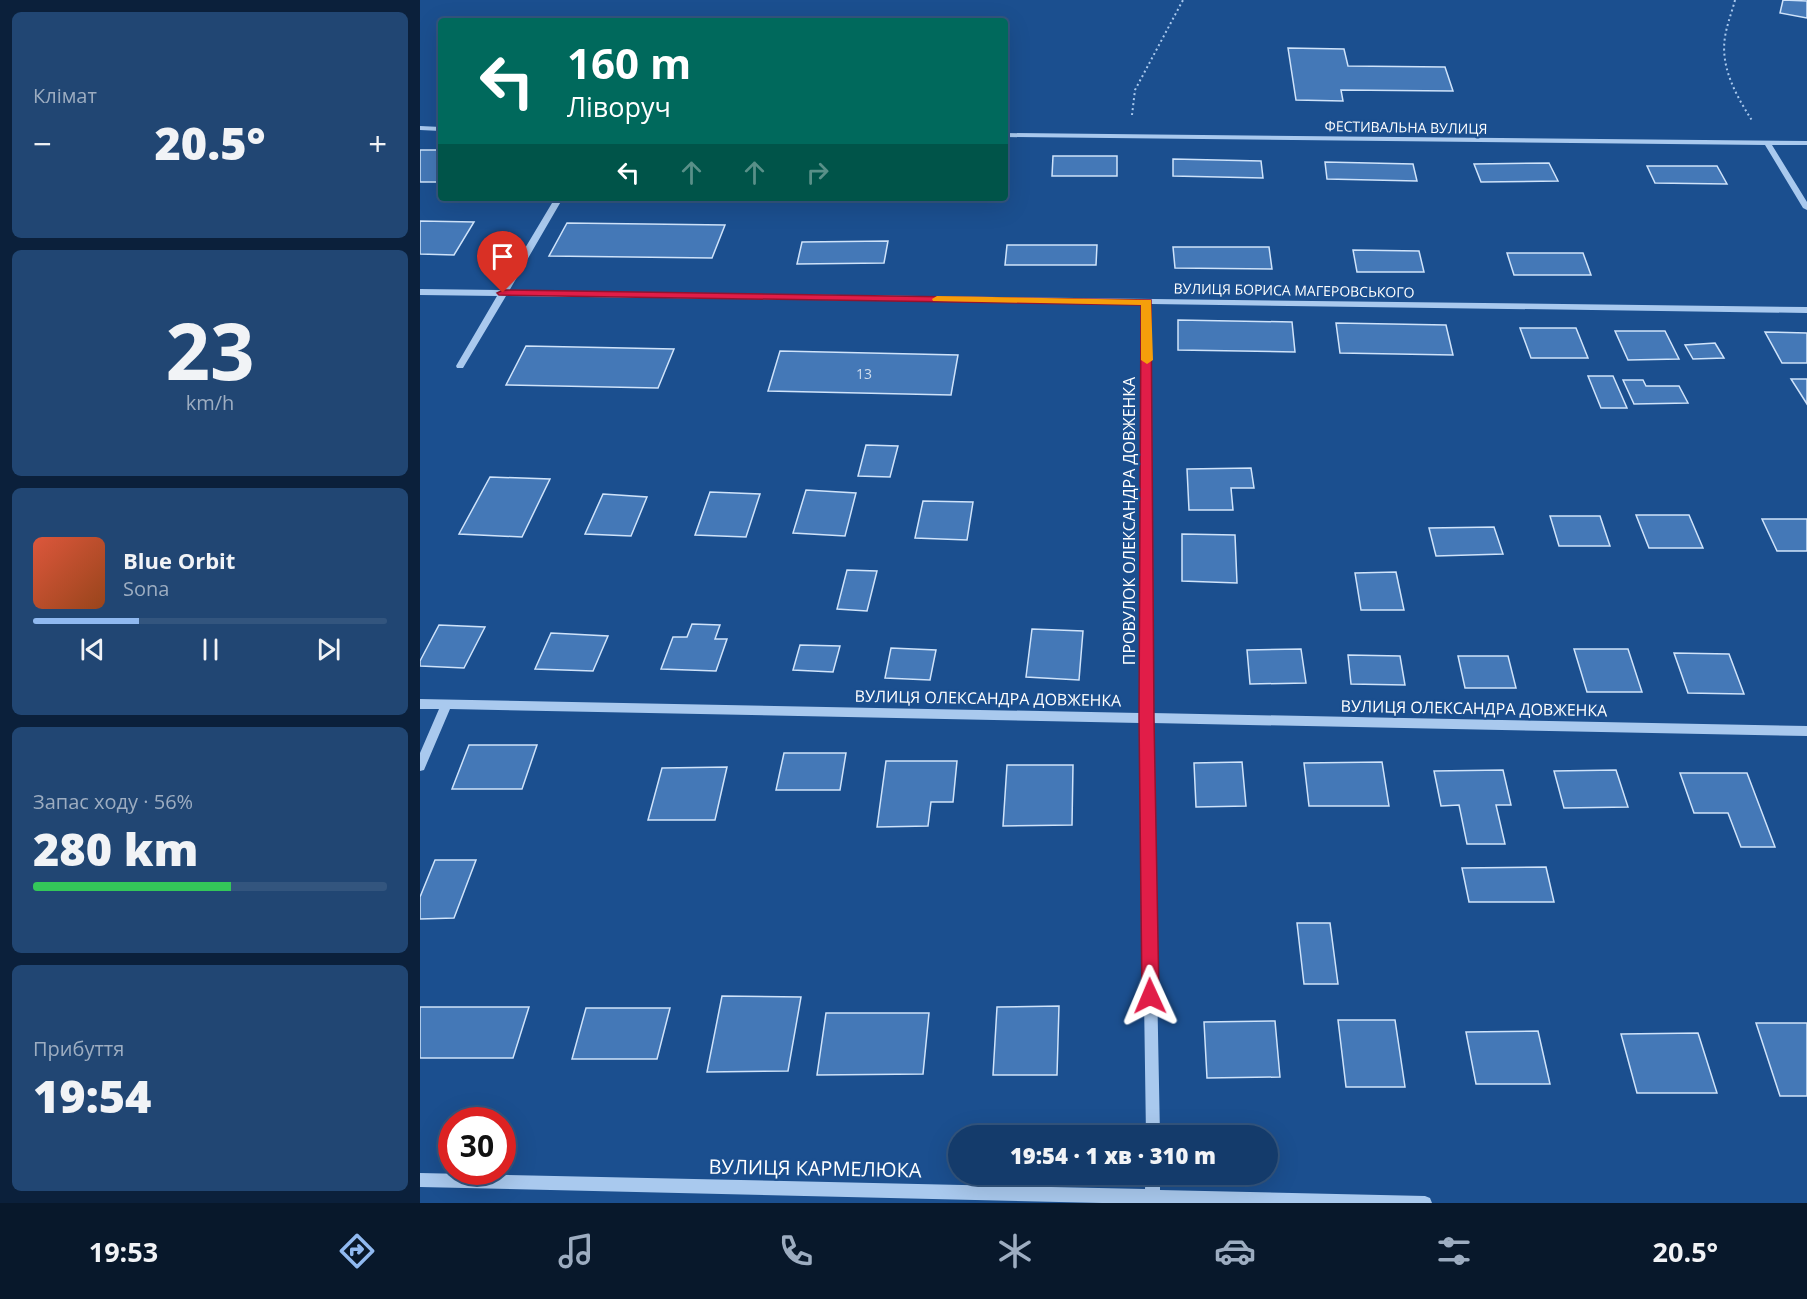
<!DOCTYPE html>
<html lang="uk">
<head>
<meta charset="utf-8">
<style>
  body { margin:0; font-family:"Open Sans",sans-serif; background:#214673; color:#f1f3f6; height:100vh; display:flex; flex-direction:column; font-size:22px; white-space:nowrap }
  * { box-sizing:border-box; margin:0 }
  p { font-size:20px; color:#9dadc1 }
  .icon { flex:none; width:33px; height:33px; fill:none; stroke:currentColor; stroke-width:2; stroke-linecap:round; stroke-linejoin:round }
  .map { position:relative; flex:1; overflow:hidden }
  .panel { display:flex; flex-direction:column; gap:12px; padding:12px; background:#0b203b; width:420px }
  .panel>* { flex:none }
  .guide { position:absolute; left:18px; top:18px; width:570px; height:183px; border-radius:6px; box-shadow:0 6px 24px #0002,0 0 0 2px #33557e; background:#00695c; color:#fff; overflow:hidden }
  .speed { position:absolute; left:18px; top:1107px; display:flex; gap:12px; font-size:30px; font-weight:700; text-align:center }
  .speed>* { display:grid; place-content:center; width:78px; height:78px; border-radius:50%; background:#143b6b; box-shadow:0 6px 24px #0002,0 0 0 2px #33557e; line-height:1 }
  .speed .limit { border:9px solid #d22; background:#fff; color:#111 }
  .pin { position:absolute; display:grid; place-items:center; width:51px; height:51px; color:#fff; margin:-62px -26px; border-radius:50% 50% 50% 0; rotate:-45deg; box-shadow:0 0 6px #0007 }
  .pin .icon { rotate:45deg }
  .me { position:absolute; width:66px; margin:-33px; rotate:359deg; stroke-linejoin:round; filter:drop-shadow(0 0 4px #0008) }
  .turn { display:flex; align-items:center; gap:21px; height:126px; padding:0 30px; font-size:27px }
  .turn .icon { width:78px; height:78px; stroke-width:2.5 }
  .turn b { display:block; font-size:42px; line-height:51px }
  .lanes { display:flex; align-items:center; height:57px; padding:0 30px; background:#0003; justify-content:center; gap:30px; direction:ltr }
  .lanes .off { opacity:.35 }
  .big { font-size:45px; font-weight:800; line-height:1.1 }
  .panel .tile { flex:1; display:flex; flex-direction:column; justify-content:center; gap:9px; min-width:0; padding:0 21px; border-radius:9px; background:#214673 }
  .panel .dial { align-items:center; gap:0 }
  .dial b { font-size:78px; line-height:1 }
  .song { display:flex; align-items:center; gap:18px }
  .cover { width:72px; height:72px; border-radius:9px; background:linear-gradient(135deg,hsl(10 70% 55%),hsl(20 70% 35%)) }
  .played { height:6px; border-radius:3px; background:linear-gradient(90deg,#90b9f0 30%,#33557e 30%) }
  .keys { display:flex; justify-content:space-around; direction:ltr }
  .heat { display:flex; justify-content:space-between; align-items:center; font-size:33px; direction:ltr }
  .charge { height:9px; border-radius:4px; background:linear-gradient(90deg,#34c759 56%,#33557e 0) }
  .trip { position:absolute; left:528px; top:1125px; width:330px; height:60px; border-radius:30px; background:#143b6b; box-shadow:0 6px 24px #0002,0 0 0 2px #33557e; font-weight:800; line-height:60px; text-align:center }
  .dock { display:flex; height:96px; justify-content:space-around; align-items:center; background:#08182b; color:#9dadc1 }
  .dock .icon { width:42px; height:42px }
  .dock .active { color:#90b9f0 }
  .dock b { font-size:27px; color:#f1f3f6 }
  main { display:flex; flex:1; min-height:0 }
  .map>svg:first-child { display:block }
</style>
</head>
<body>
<main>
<section class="panel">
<div class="tile"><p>Клімат</p>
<div class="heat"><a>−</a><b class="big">20.5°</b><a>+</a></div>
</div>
<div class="tile dial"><b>23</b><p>km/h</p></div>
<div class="tile">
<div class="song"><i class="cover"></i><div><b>Blue Orbit</b><p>Sona</p></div></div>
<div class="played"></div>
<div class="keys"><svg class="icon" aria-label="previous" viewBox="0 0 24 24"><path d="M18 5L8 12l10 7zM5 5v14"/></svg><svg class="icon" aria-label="pause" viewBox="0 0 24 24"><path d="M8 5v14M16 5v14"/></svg><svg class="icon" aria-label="next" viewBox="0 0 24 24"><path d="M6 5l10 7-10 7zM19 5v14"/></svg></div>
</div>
<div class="tile"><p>Запас ходу · 56%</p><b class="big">280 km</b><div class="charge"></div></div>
<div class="tile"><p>Прибуття</p><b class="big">19:54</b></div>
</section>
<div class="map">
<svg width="1387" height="1203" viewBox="0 0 1387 1203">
  <rect width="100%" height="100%" fill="#1b4f8f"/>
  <!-- building -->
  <path fill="#4478b7" stroke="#cfe3fa" stroke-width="1.5" d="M1363,0L1387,1V18L1360,13Z
    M868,48L924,49L928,66L1025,67L1033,91L921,90L923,101L876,100Z
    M0,150H21V182H0Z
    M633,156H697V176H632Z
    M753,159L841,161L843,178L753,176Z
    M905,162L993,164L997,181L907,179Z
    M1129,163L1138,181L1061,182L1054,164Z
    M1227,166H1297L1307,184L1235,183Z
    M0,221L54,222L34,255L0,254Z
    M147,223L305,225L292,258L129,256Z
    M468,241L464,263L377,264L382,242Z
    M587,245H677L676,265H585Z
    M753,247H849L852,269L755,268Z
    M933,250L999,251L1004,272H937Z
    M1087,253H1163L1171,275H1094Z
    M758,320L872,322L875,352L758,350Z
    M916,323L1026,325L1033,355L920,353Z
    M1100,328H1156L1168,358H1111Z
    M1195,331H1245L1259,359L1208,360Z
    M1345,332L1387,333V363H1362Z
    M1295,343L1304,358L1273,359L1265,345Z
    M106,346L254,349L238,388L86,385Z
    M360,351L538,355L531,395L348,391Z
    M1168,376H1193L1207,408H1181Z
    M1371,379H1387V404Z
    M1203,380H1223L1226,386H1259L1268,403L1214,404Z
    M446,445L478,446L470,477L438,476Z
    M831,468L834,488H811L813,510H769L767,469Z
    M70,477L130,479L102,537L39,534Z
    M386,490L436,493L425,536L373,533Z
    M290,492L340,494L326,537L275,535Z
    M183,494L227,497L211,536L165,534Z
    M503,501L553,502L547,540L495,538Z
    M1216,515H1269L1283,548H1229Z
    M1130,516H1180L1190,546H1139Z
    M1342,519H1387V551H1357Z
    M1074,527L1083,554L1016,556L1009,528Z
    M762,534L815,535L817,583L762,581Z
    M427,570L457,571L447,611L417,609Z
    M976,572L984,610H941L935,573Z
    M272,624L300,625L295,639H307L296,671L241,669L253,637H267Z
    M19,625L65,627L44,668L0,666V661Z
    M612,629L663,631L659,680L606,677Z
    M131,633L188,636L173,671L115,669Z
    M380,645L420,646L413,672L373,670Z
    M471,648L516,650L510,680L465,678Z
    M881,649L886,683L830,684L827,650Z
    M1154,649H1208L1222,692H1167Z
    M1254,653L1309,654L1324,694L1268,693Z
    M928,655L980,656L985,685L931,684Z
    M1038,656H1088L1096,688H1045Z
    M49,745H117L102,789H32Z
    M364,753H426L420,790H356Z
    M466,761H537L533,802H511L508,826L457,827Z
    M822,762L826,806L776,807L774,763Z
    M962,762L969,806H889L884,763Z
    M587,765H653L652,825L583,826Z
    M307,767L295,820H228L242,768Z
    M1083,770L1091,805H1076L1085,844H1047L1039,805L1021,806L1014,771Z
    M1196,770L1208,807L1144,808L1134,771Z
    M1260,773H1327L1355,847H1321L1308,813H1274Z
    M15,860H56L34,918L0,919V897Z
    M1126,867L1134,902H1049L1042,868Z
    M877,923H910L918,984H884Z
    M302,996L381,997L368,1071L287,1072Z
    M639,1006L637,1075H573L577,1007Z
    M0,1007H109L93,1058H0Z
    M166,1008H250L237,1059H152Z
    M406,1013H509L503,1074L397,1075Z
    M918,1020H975L985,1087H926Z
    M855,1021L860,1077L787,1078L784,1022Z
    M1336,1023H1387V1096H1360Z
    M1118,1031L1130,1084H1056L1046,1032Z
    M1278,1033L1297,1093H1217L1201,1034Z"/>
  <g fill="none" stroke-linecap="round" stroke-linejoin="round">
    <!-- path -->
    <path stroke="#a9c9ee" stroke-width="2" stroke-dasharray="2 3" stroke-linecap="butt" d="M1315,0C1312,12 1307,24 1305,37C1300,68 1317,97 1333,122
      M712,115L715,90L763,0"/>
    <!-- minor -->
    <path fill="#a9c9ee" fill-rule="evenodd" d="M0,126L21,127V131L0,130Z
      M585,133L1387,141V145H1352L1387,202V210L1383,208L1345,145L585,137Z
      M135,198H143L89,291L1387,307V313L731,304L732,713L1387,726V736L732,723L740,1136H726L720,723L30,709L4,770L0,771V753L19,709H0V699L720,713L723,304L86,296L43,368H37L36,366L77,296L0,295V289L80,290Z
      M0,1173L725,1189L726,1174H740V1190L1005,1196L1010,1198L1012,1203H682L0,1187Z"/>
  </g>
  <!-- route -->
  <path fill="#e11d48" stroke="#92132f" stroke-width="1.5" d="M83,290L731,300L734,718L739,996L737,1002L730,1005L724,1002L722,996L719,718L721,305L79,295L77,293Z"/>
  <!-- slow -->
  <path fill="#f59e0b" d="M517,296L731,300L733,360L727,364L721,360V305L513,301L512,299Z"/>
  <g text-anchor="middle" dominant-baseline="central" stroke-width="4.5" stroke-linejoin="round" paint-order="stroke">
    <!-- far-street labels -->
    <g font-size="14" fill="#fff" stroke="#1b4f8f">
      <text transform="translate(986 127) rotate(1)">ФЕСТИВАЛЬНА ВУЛИЦЯ</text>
      <text transform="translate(874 290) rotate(1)">ВУЛИЦЯ БОРИСА МАГЕРОВСЬКОГО</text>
    </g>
    <!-- number labels -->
    <g font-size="14" fill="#d0dded">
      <text x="444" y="373">13</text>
    </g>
    <!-- street labels -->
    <g font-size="16" fill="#fff" stroke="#1b4f8f">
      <text transform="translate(709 521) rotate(-90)">ПРОВУЛОК ОЛЕКСАНДРА ДОВЖЕНКА</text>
      <text transform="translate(568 698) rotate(1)">ВУЛИЦЯ ОЛЕКСАНДРА ДОВЖЕНКА</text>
      <text transform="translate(1054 708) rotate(1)">ВУЛИЦЯ ОЛЕКСАНДРА ДОВЖЕНКА</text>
    </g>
    <!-- near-street labels -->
    <g font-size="20" fill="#fff" stroke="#1b4f8f">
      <text transform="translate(395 1168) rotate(1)">ВУЛИЦЯ КАРМЕЛЮКА</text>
    </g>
  </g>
</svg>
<div class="speed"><div class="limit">30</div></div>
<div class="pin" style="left:83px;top:293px;background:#d93025"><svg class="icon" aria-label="arrive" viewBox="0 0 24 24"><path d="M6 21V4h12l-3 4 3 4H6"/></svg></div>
<svg class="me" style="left:730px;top:996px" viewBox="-20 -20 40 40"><path d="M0-17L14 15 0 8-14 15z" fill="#e11d48" stroke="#fff" stroke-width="4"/></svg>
<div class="trip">19:54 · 1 хв · 310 m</div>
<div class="guide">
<div class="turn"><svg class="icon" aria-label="left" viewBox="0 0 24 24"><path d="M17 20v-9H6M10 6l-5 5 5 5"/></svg><div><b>160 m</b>Ліворуч</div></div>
<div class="lanes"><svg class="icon" aria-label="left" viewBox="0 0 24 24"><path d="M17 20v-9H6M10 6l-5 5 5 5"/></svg><svg class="icon off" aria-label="ahead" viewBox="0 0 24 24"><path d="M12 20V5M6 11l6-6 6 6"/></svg><svg class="icon off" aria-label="ahead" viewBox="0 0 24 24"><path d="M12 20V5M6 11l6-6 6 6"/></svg><svg class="icon off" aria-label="right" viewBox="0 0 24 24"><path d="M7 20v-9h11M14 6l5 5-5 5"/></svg></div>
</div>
</div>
</main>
<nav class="dock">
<b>19:53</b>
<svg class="icon active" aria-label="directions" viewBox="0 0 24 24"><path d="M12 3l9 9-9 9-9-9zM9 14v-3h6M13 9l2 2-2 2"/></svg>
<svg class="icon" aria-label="music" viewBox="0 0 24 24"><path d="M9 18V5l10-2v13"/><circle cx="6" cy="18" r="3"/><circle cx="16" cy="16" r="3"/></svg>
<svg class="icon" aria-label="phone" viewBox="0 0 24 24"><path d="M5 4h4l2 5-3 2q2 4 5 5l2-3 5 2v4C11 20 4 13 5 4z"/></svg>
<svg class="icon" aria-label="climate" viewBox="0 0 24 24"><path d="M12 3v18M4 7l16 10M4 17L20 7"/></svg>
<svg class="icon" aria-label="car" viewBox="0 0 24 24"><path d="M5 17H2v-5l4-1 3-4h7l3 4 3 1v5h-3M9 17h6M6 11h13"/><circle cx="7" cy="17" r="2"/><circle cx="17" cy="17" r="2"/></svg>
<svg class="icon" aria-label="filters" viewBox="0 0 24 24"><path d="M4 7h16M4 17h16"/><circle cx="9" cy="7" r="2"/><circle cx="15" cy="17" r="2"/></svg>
<b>20.5°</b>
</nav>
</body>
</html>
